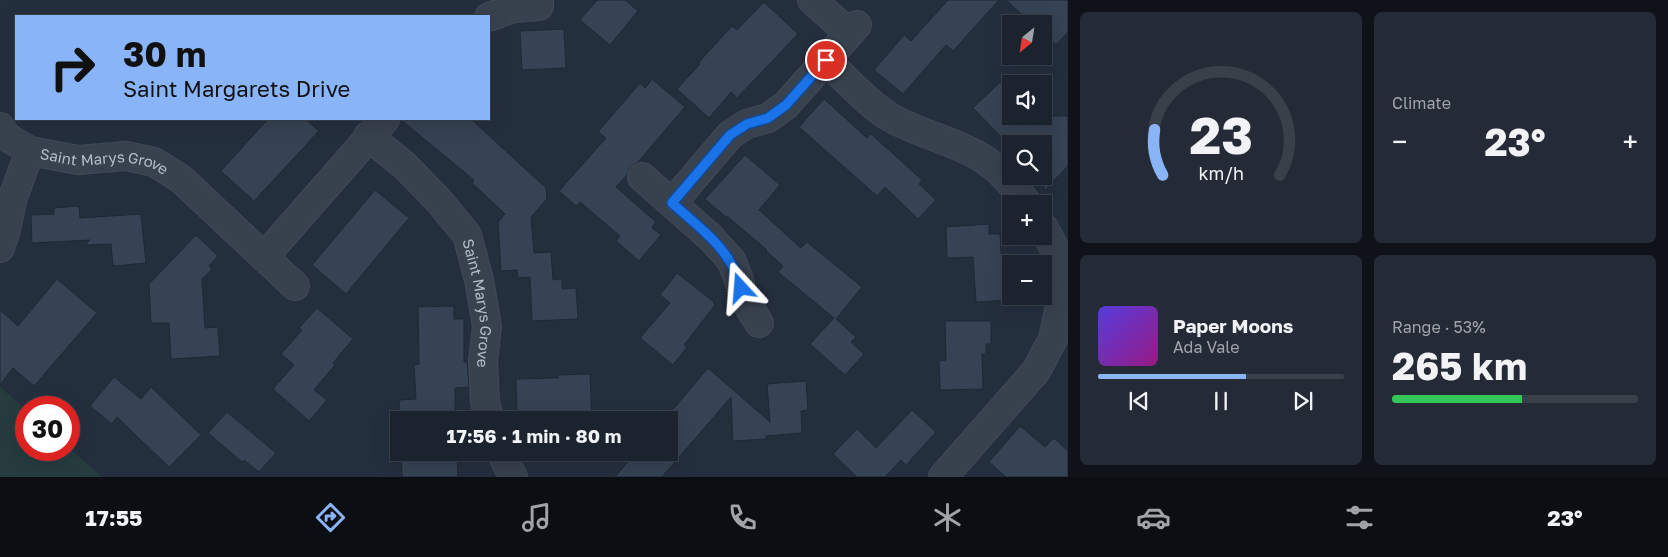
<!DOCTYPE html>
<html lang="en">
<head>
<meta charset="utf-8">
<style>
  body { margin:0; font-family:"Golos Text",sans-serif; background:#242b36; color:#f1f3f6; height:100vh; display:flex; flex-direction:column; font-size:19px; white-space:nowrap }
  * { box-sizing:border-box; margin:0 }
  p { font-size:16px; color:#a0a4aa }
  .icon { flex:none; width:28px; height:28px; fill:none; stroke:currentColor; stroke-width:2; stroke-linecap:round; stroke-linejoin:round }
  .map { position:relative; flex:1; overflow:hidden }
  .details { display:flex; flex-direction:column; gap:12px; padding:12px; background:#0f1319; width:600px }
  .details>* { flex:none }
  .banner { position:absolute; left:15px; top:15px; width:475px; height:105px; border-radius:0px; box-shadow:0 5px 20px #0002,0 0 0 1px #39404a; background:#8ab4f8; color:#111; overflow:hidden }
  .needle { width:32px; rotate:210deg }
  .tools { position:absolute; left:1002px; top:15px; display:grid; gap:10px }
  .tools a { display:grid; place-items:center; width:50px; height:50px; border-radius:0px; background:#1b232e; box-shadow:0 5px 20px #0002,0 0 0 1px #39404a; font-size:25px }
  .speed { position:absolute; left:15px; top:396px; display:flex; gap:10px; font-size:25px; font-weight:700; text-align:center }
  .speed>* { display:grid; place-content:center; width:65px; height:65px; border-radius:50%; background:#1b232e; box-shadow:0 5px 20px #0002,0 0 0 1px #39404a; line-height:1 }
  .speed .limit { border:8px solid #d22; background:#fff; color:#111 }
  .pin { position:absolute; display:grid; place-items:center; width:42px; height:42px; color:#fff; margin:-21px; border:2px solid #fff; border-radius:50%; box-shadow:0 1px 5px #0007 }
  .me { position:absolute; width:55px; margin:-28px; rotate:341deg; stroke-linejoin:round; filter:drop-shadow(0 0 4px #0008) }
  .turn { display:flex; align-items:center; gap:18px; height:105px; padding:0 25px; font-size:22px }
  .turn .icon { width:65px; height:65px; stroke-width:2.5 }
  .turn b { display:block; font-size:35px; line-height:42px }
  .big { font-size:38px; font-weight:700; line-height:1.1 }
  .details .card { flex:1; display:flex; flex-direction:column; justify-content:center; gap:8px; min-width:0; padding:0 18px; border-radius:8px; background:#242b36 }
  .details .dial { align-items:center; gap:0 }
  .dial svg { height:130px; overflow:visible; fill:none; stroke:#39404a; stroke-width:7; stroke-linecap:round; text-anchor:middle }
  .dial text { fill:#f1f3f6; stroke:none }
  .song { display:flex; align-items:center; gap:15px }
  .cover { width:60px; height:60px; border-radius:8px; background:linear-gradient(135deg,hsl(250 70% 55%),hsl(310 70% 35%)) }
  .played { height:5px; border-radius:2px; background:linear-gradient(90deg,#8ab4f8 60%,#39404a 60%) }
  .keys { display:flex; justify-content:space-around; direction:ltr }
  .heat { display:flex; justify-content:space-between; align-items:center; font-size:28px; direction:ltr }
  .charge { height:8px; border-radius:4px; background:linear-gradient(90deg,#34c759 53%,#39404a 0) }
  .details .tiles { flex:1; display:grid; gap:12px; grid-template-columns:repeat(2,1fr) }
  .trip { position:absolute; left:390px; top:411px; width:288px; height:50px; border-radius:0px; background:#1b232e; box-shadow:0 5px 20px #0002,0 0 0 1px #39404a; font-weight:700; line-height:50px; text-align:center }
  .tabs { display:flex; height:80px; justify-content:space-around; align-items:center; background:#0b0e12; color:#a0a4aa }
  .tabs .icon { width:35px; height:35px }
  .tabs .active { color:#8ab4f8 }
  .tabs b { font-size:22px; color:#f1f3f6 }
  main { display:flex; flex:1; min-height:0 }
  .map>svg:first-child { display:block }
</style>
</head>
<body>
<main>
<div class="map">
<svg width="1068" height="477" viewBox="0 0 1068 477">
  <rect width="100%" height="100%" fill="#242f3e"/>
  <!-- green -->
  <path fill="#263c3f" d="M0,387L26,410V450H69V448L102,477H0Z"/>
  <!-- building -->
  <path fill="#364354" stroke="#1f2835" d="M597,0H625L638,11L610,45L580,20Z
    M948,0H999L953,51L946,45L903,94L874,70L904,35L911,41Z
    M1006,0H1068V32L1056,45L1044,35V24H1032Z
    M764,2L798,34L737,98L731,92L709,118L677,89L700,64L699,62L732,26L737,30Z
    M564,29L566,68L522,70L520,31Z
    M652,79L685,107L638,162L630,167L627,175L616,187L656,222L652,228L661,235L639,261L616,241L620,236L580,202L576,206L559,191L606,138L598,132L640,83L645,88Z
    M1000,82L1011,93V116H1068V166L1044,191V144H1011V147L973,108Z
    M824,99L867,138L871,134L922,180L919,184L936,200L918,219L885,187L877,196L799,127Z
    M268,119H305L319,131L254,201L221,171Z
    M400,119H471L546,188L547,199L531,217L534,253L551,252L553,280L562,279V289L576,288L578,319L532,321L530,277L518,278L517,270L501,271L498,222L505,214L472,183L474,180Z
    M745,155L780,185L759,210L801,248L807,242L862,287L836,319L856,337L851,342L864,354L845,375L810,344L834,318L778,272L783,266L766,251L767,250L727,216L726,217L705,199Z
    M375,190L409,218L346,294L312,265Z
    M79,206L80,218L141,214L146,263L113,266L111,244L85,245L90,240L32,243L31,215L54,214V208Z
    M989,224V234H1000L1002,267L1011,266V300L976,302L973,257L947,258L946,227Z
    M196,235L218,256L209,266L212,269L202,279L205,328L218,327L220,356L171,359L169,323H151L149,284Z
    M677,273L714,302L713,303L715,305L684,345L687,347L673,365L640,338L670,303L660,295Z
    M57,279L97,313L34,386L13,368L0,385V310L18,326Z
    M454,306V319H464V362H467L469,387L455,388V420H400L399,400L416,399L414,365L419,364L418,307Z
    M317,308L353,339L333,363L335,365L314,390L327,400L309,421L273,389L294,365L281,354L302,330L299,328Z
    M945,321H991V344H986V354H982L983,389L940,390L939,361L946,360Z
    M708,368L770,422L767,384L806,381L808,410L801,411L802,433L766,436L767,439L733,441L731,397L662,477H615L636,452H669V420H664Z
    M590,374L592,420H551V417H524V411H517L516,379L558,378V375Z
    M114,377L141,399L151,387L201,435L169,467L117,417L112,424L90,406Z
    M912,410L936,432L906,465L901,460L885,477H857L833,454L857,429L876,448Z
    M227,412L276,453L259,472L244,460L242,462L208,433Z
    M1020,426L1045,447L1054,438L1068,451V477H1006L989,462Z
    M401,452H457L458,477H402Z"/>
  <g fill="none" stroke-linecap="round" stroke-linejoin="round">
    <defs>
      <g id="minor">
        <path d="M812,0L849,33"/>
        <path d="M489,17L513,8L539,6V0"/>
        <path d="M826,60C845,78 866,102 888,116C918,134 953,140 982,158C1000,169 1015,188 1028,204"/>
        <path id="s1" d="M0,127L7,137L30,151L78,160L126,156L154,162L181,179L295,286"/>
        <path id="s2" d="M368,136L405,166L439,201L467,235L479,280L487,326L483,361L485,402L490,420"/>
        <path d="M642,177L710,237L731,260L738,277L744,299L759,323"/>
        <path d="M672,203L730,135L747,124L768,118L786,105L857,25"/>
        <path d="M0,248L6,230L13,197L30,151"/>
        <path d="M264,257L385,119"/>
        <path d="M501,452L513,477"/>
        <path d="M943,477L1036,371L1053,339L1062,297L1057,254L1044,228"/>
      </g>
    </defs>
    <!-- minor casing -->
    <use href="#minor" stroke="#414a57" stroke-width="30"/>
    <!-- minor -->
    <use href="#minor" stroke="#38414e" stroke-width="28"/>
  </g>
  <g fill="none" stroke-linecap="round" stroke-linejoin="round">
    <defs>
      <path id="route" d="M741,288C732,250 700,228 672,203L730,135L747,124L768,118L786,105L826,60"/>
    </defs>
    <!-- route casing -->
    <use href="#route" stroke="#114b97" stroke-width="12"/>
    <!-- route -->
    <use href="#route" stroke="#1a73e8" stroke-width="9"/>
  </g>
  <g text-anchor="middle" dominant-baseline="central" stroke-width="5" stroke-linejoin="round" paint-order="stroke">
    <!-- street labels -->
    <g font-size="15" fill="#b4bcc9" stroke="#1d2633">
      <text stroke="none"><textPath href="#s1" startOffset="115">Saint Marys Grove</textPath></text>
      <text stroke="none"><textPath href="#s2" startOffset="210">Saint Marys Grove</textPath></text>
    </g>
  </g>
</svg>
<div class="tools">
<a><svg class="needle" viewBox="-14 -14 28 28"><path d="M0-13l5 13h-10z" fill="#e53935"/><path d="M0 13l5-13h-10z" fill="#a0a4aa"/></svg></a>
<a><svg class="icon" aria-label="sound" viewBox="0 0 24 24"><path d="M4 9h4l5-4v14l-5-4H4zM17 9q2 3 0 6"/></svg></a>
<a><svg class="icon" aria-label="search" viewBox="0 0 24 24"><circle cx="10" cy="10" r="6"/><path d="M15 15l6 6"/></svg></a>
<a>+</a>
<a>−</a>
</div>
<div class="speed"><div class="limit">30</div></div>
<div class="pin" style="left:826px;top:60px;background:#d93025"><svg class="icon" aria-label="arrive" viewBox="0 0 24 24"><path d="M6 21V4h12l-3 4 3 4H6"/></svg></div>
<svg class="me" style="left:741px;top:288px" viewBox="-20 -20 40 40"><path d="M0-17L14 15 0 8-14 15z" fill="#1a73e8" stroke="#fff" stroke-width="4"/></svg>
<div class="trip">17:56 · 1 min · 80 m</div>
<div class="banner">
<div class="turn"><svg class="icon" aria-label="right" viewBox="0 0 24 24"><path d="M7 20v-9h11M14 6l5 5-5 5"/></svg><div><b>30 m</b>Saint Margarets Drive</div></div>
</div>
</div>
<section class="details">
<div class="tiles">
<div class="card dial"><svg viewBox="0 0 100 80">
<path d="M14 69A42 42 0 1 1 86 69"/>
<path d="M14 69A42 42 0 0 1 9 41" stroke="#8ab4f8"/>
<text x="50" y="56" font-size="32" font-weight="700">23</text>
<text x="50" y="72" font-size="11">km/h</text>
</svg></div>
<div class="card"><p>Climate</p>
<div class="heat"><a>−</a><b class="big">23°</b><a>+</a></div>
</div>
<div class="card">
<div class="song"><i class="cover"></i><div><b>Paper Moons</b><p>Ada Vale</p></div></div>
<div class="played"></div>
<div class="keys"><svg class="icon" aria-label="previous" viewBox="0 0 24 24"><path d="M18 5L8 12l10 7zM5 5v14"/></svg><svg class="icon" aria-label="pause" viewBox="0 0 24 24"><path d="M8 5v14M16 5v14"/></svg><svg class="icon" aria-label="next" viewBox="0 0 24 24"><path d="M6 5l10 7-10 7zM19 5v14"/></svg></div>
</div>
<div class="card"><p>Range · 53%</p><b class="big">265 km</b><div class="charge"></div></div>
</div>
</section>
</main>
<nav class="tabs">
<b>17:55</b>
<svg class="icon active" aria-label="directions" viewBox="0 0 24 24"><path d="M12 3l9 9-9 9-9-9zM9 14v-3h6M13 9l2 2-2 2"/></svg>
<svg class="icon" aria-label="music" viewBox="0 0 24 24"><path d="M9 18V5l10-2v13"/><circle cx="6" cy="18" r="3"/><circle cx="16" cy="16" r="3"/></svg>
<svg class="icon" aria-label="phone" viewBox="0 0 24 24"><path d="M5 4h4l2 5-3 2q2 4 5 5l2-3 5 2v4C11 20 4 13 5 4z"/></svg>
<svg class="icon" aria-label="climate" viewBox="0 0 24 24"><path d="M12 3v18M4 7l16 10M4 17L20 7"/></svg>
<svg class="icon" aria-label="car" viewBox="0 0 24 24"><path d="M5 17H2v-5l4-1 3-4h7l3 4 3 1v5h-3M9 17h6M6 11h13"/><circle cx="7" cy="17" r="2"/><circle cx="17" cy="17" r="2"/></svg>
<svg class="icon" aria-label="filters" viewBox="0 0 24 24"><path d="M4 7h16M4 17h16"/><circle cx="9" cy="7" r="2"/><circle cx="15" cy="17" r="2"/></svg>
<b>23°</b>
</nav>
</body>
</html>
